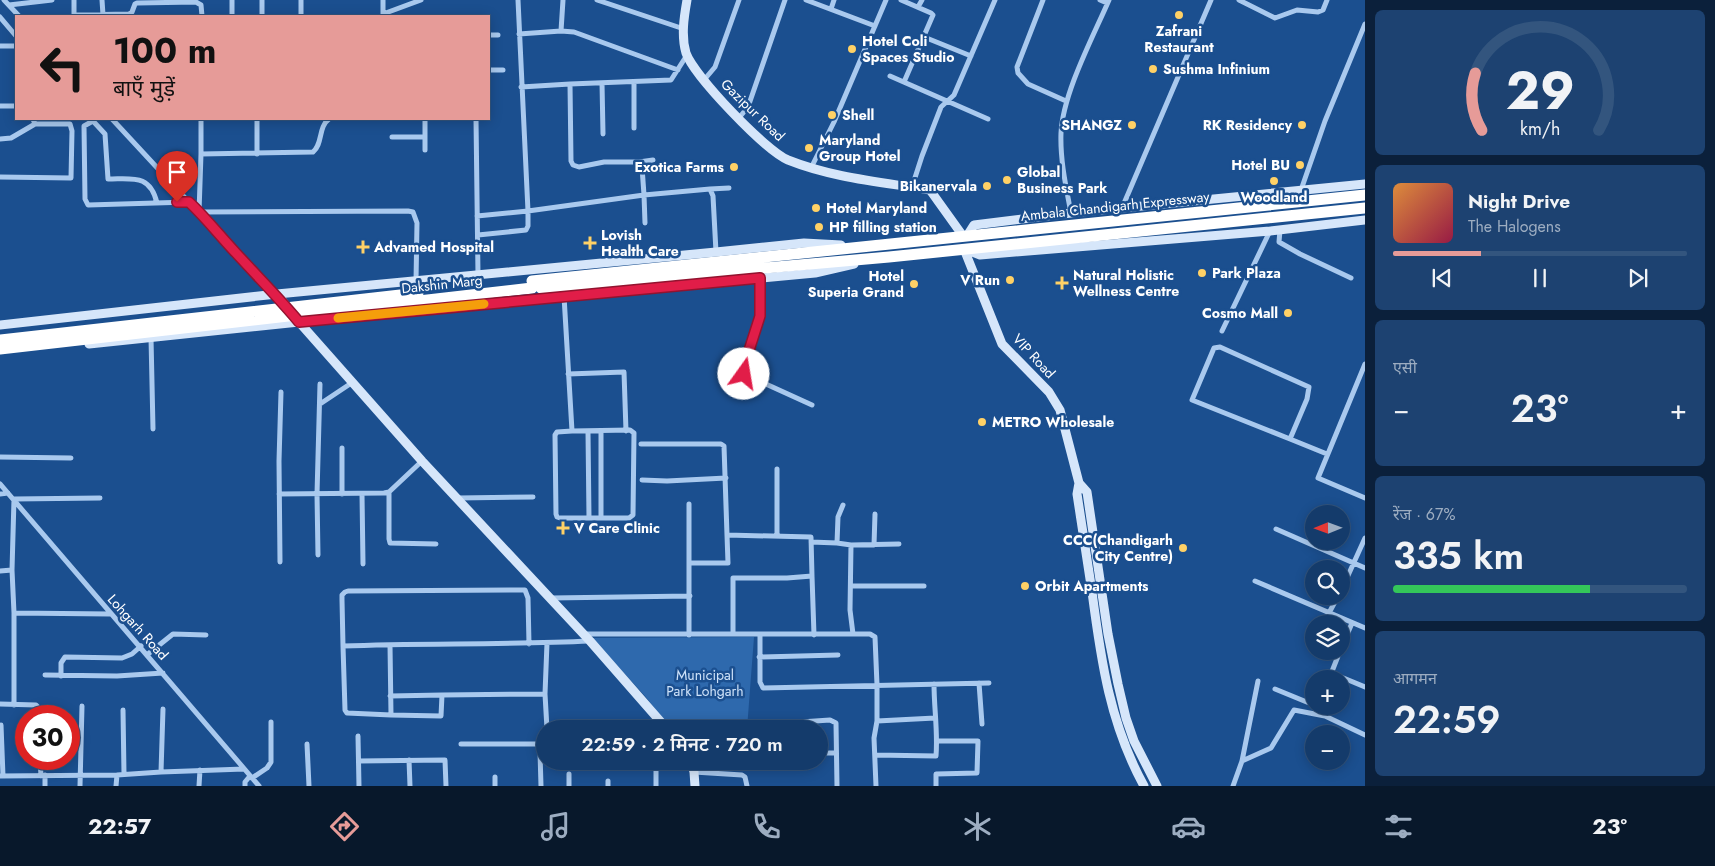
<!DOCTYPE html>
<html lang="hi">
<head>
<meta charset="utf-8">
<style>
  body { margin:0; font-family:Jost,"Noto Sans Devanagari",sans-serif; background:#1d4271; color:#f1f3f6; height:100vh; display:flex; flex-direction:column; font-size:19px; white-space:nowrap }
  * { box-sizing:border-box; margin:0 }
  p { font-size:16px; color:#9dadc1 }
  .icon { flex:none; width:28px; height:28px; fill:none; stroke:currentColor; stroke-width:2; stroke-linecap:round; stroke-linejoin:round }
  .map { position:relative; flex:1; overflow:hidden }
  .drawer { display:flex; flex-direction:column; gap:10px; padding:10px; background:#0b203b; width:350px }
  .drawer>* { flex:none }
  .guide { position:absolute; left:15px; top:15px; width:475px; height:105px; border-radius:0px; box-shadow:0 2px 12px #0003,0 0 0 1px #33557e; background:#e69b98; color:#111; overflow:hidden }
  .needle { width:32px; rotate:269deg }
  .controls { position:absolute; left:1305px; top:505px; display:grid; gap:10px }
  .controls a { display:grid; place-items:center; width:45px; height:45px; border-radius:50%; background:#143b6b; box-shadow:0 2px 12px #0003,0 0 0 1px #33557e; font-size:25px }
  .speed { position:absolute; left:15px; top:705px; display:flex; gap:10px; font-size:25px; font-weight:700; text-align:center }
  .speed>* { display:grid; place-content:center; width:65px; height:65px; border-radius:50%; background:#143b6b; box-shadow:0 2px 12px #0003,0 0 0 1px #33557e; line-height:1 }
  .speed .limit { border:8px solid #d22; background:#fff; color:#111 }
  .pin { position:absolute; display:grid; place-items:center; width:42px; height:42px; color:#fff; margin:-51px -21px; border-radius:50% 50% 50% 0; rotate:-45deg; box-shadow:0 0 5px #0007 }
  .pin .icon { rotate:45deg }
  .me { position:absolute; width:55px; margin:-28px; rotate:13deg; stroke-linejoin:round; filter:drop-shadow(0 0 4px #0008) }
  .turn { display:flex; align-items:center; gap:18px; height:105px; padding:0 15px; font-size:22px }
  .turn .icon { width:65px; height:65px; stroke-width:2.5 }
  .turn b { display:block; font-size:35px; line-height:42px }
  .big { font-size:38px; font-weight:600; line-height:1.1 }
  .drawer .card { flex:1; display:flex; flex-direction:column; justify-content:center; gap:8px; min-width:0; padding:0 18px; border-radius:8px; background:#1d4271 }
  .drawer .dial { align-items:center; gap:0 }
  .dial svg { height:130px; overflow:visible; fill:none; stroke:#33557e; stroke-width:7; stroke-linecap:round; text-anchor:middle }
  .dial text { fill:#f1f3f6; stroke:none }
  .song { display:flex; align-items:center; gap:15px }
  .cover { width:60px; height:60px; border-radius:8px; background:linear-gradient(135deg,hsl(30 70% 55%),hsl(340 70% 35%)) }
  .played { height:5px; border-radius:2px; background:linear-gradient(90deg,#e69b98 30%,#33557e 30%) }
  .keys { display:flex; justify-content:space-around; direction:ltr }
  .heat { display:flex; justify-content:space-between; align-items:center; font-size:28px; direction:ltr }
  .charge { height:8px; border-radius:4px; background:linear-gradient(90deg,#34c759 67%,#33557e 0) }
  .trip { position:absolute; left:536px; top:720px; width:292px; height:50px; border-radius:25px; background:#143b6b; box-shadow:0 2px 12px #0003,0 0 0 1px #33557e; font-weight:600; line-height:50px; text-align:center }
  .menu { display:flex; height:80px; justify-content:space-around; align-items:center; background:#08182b; color:#9dadc1 }
  .menu .icon { width:35px; height:35px }
  .menu .selected { color:#e69b98 }
  .menu b { font-size:22px; color:#f1f3f6 }
  main { display:flex; flex:1; min-height:0 }
  .map>svg:first-child { display:block }
</style>
</head>
<body>
<main>
<div class="map">
<svg width="1365" height="786" viewBox="0 0 1365 786">
  <rect width="100%" height="100%" fill="#1b4f8f"/>
  <!-- green -->
  <path fill="#2e69ad" d="M754,637L747,729H671L645,696L592,638Z
    M696,761H745L744,770L702,768Z"/>
  <g fill="none" stroke-linecap="round" stroke-linejoin="round">
    <!-- street -->
    <path stroke="#a9c9ee" stroke-width="5" d="M4,0L19,16
      M74,0V15L129,14L132,12L135,4L137,3L196,2L201,5L202,16
      M102,0L103,15
      M232,0V16
      M262,0V16
      M518,0L528,211L644,195L645,223
      M597,0L684,29
      M806,0L875,26
      M901,0L931,13L933,15L904,82
      M1043,0L1017,67L1018,73L1028,84L1066,101
      M1100,0L1107,3
      M1239,0L1275,18L1297,10L1318,12L1323,10L1327,0
      M9,5L52,0
      M918,7L922,0
      M831,9L834,0
      M383,14V0
      M301,16V0
      M383,16V14L421,0
      M0,17L16,36
      M561,31L563,0
      M519,34L561,31L574,32L678,70
      M489,35H498
      M924,37L971,56
      M0,46H16
      M687,55L671,80L570,84L571,161L573,165L579,167L604,162H639L642,167L644,195L710,189L713,196L716,252
      M489,70H503
      M890,76L988,119
      M704,80L715,67L739,0
      M634,82V128
      M602,83L603,134
      M521,87L570,84
      M0,106H16
      M112,119L237,254L276,294
      M201,119V154
      M329,119C318,127 323,144 313,152L201,154L199,212L408,211L413,212L417,223L416,281
      M425,119V150
      M476,119L478,275
      M738,119L748,107L785,0
      M392,137H425
      M0,139L11,138L35,124
      M257,154V119
      M639,162L653,160
      M811,168L834,122L886,0
      M0,177L71,178L72,131L70,124H35L33,119
      M912,187L922,156L941,107L954,95L995,0
      M710,189L729,188
      M1301,190L1325,121L1365,24
      M157,203C150,174 133,179 108,179L105,134L93,121L84,126L85,199L88,205L189,202
      M1122,208L1211,0
      M1071,213C1066,187 1060,160 1061,133C1063,93 1093,37 1109,0
      M477,216L528,211V226L526,230L478,235
      M1280,230L1279,242L1300,254L1351,278
      M760,278L761,317L744,366V374L812,405
      M564,296L572,431L630,430L634,433L633,515L629,518H601
      M1222,331L1270,231
      M151,338L153,429
      M1365,364L1318,478L1365,498
      M568,374L624,372L626,431
      M320,404L353,382
      M572,431L557,432L555,435L556,514L557,517L560,518H589L588,432
      M1290,439L1192,400L1214,348L1220,347L1309,387L1307,399L1290,439L1327,454
      M641,444H721L724,446L727,535L811,537L812,576L787,578H733V634
      M342,448V494
      M0,457L71,458
      M777,469V536
      M642,480L667,481L726,478
      M0,484C86,585 173,685 259,786
      M389,492V539L390,543L436,544
      M0,494L8,493
      M279,494L384,493L389,492L422,461
      M362,494L363,564
      M458,498L533,497
      M843,505L838,517L837,543L851,545
      M589,518H601V431
      M1276,529L1365,568
      M811,542L837,543
      M874,545L875,514
      M318,555L317,494L320,384
      M280,562L279,461L281,392
      M690,563H728L727,535
      M0,571L12,570
      M812,576L814,635
      M1255,581L1365,628
      M852,586H924
      M1341,591L1365,538
      M551,598L690,596
      M14,613L110,614
      M1329,613L1338,596
      M583,634H870L875,637L877,685V721L874,738L876,786
      M760,634V682L763,688L989,683
      M853,634L850,610L851,545L899,544
      M689,635V504
      M547,643L545,694L547,729
      M390,645L391,715L347,713L345,710L343,646C425,643 507,645 590,641
      M343,646L342,600V595L345,592L348,591L525,590L528,598L529,644
      M1341,649L1352,623
      M148,654L173,634L206,635
      M759,657L838,655
      M45,675L117,676L163,673
      M61,676V663L65,657L122,658L132,654L141,646
      M1329,679L1340,651
      M1340,679L1341,677L1365,687
      M979,683L982,724
      M1275,689L1314,705
      M390,696L442,695
      M0,704L36,705L39,708L40,716
      M14,705V613L12,570L14,499L100,498
      M123,710L124,774
      M391,715L441,716L442,695L545,694
      M1325,716L1329,706
      M877,721L935,718
      M771,724L830,720L836,723L837,786
      M1,725L3,776
      M358,736L359,786
      M307,744L309,786
      M461,744H538L545,742
      M540,752L541,786
      M820,753H836
      M875,755L936,756C938,732 934,708 934,684
      M40,759L41,776
      M409,760L410,786
      M359,761L445,760L446,786
      M656,761V786
      M1242,761L1271,748L1294,710L1325,716L1365,735
      M161,772L163,709
      M694,772L742,775L745,777L747,786
      M569,774V786
      M0,776L117,775
      M495,777V786
      M252,778L267,768L271,762V722
      M45,786V775
      M80,786L82,706
      M116,786L117,775L161,772L244,769
      M199,786L200,770
      M245,786V782L250,776
      M608,786V781
      M936,786V774L977,773L978,741H937
      M1233,786L1242,761L1258,681"/>
    <!-- secondary -->
    <path stroke="#d6e6fa" stroke-width="9" d="M687,0C684,17 681,36 686,53C694,76 765,150 788,160C833,178 882,182 930,190L963,236
      M967,236L974,225L1071,213L1365,184
      M964,249L1002,344L1049,392L1060,410L1079,483L1087,492L1108,634L1118,684L1126,718L1134,741L1157,786
      M965,249L980,255L1270,231L1365,220
      M277,294L299,322L422,461L590,641L667,729
      M0,325L277,294L716,252L804,243L841,245
      M89,344L299,322L815,273L854,264
      M1079,483L1077,494C1082,526 1087,559 1092,592C1101,661 1110,724 1144,786
      M691,761L694,772L695,786"/>
    <!-- highway -->
    <path stroke="#fff" stroke-width="11" d="M532,281L1365,195
      M541,288L889,257L1365,208"/>
    <!-- highway-bridge -->
    <path stroke="#fff" stroke-width="11" d="M0,340L418,293
      M0,349L532,288"/>
  </g>
  <g fill="none" stroke-linecap="round" stroke-linejoin="round">
    <defs>
      <path id="route" d="M177,202H189C206,218 220,236 236,253C257,276 279,298 299,322L760,278V316L744,366V374"/>
    </defs>
    <!-- route casing -->
    <use href="#route" stroke="#92132f" stroke-width="12"/>
    <!-- route -->
    <use href="#route" stroke="#e11d48" stroke-width="9"/>
    <!-- slow -->
    <path stroke="#f59e0b" stroke-width="9" d="M338,318L484,304"/>
  </g>
  <!-- markers -->
  <g fill="#ffd166" stroke="#1b4f8f" stroke-width="2">
    <circle cx="1179" cy="15" r="5"/>
    <circle cx="852" cy="49" r="5"/>
    <circle cx="1153" cy="69" r="5"/>
    <circle cx="832" cy="115" r="5"/>
    <circle cx="1132" cy="125" r="5"/>
    <circle cx="1302" cy="125" r="5"/>
    <circle cx="809" cy="148" r="5"/>
    <circle cx="1300" cy="165" r="5"/>
    <circle cx="734" cy="167" r="5"/>
    <circle cx="1007" cy="180" r="5"/>
    <circle cx="1274" cy="181" r="5"/>
    <circle cx="987" cy="186" r="5"/>
    <circle cx="816" cy="208" r="5"/>
    <circle cx="819" cy="227" r="5"/>
    <path d="M587.5 235.5h5v5h5v5h-5v5h-5v-5h-5v-5h5z"/>
    <path d="M360.5 239.5h5v5h5v5h-5v5h-5v-5h-5v-5h5z"/>
    <circle cx="1202" cy="273" r="5"/>
    <circle cx="1010" cy="280" r="5"/>
    <path d="M1059.5 275.5h5v5h5v5h-5v5h-5v-5h-5v-5h5z"/>
    <circle cx="914" cy="284" r="5"/>
    <circle cx="1288" cy="313" r="5"/>
    <circle cx="982" cy="422" r="5"/>
    <path d="M560.5 520.5h5v5h5v5h-5v5h-5v-5h-5v-5h5z"/>
    <circle cx="1183" cy="548" r="5"/>
    <circle cx="1025" cy="586" r="5"/>
  </g>
  <g text-anchor="middle" dominant-baseline="central" stroke-width="5" stroke-linejoin="round" paint-order="stroke">
    <!-- poi labels -->
    <g font-size="14" font-weight="bold" fill="#fff" stroke="#1b4f8f" text-anchor="start">
      <text x="1179" y="31" text-anchor="middle">Zafrani<tspan x="1179" dy="16">Restaurant</tspan></text>
      <text x="862" y="41">Hotel Coli<tspan x="862" dy="16">Spaces Studio</tspan></text>
      <text x="1163" y="69">Sushma Infinium</text>
      <text x="842" y="115">Shell</text>
      <text x="1122" y="125" text-anchor="end">SHANGZ</text>
      <text x="1292" y="125" text-anchor="end">RK Residency</text>
      <text x="819" y="140">Maryland<tspan x="819" dy="16">Group Hotel</tspan></text>
      <text x="1290" y="165" text-anchor="end">Hotel BU</text>
      <text x="724" y="167" text-anchor="end">Exotica Farms</text>
      <text x="1017" y="172">Global<tspan x="1017" dy="16">Business Park</tspan></text>
      <text x="977" y="186" text-anchor="end">Bikanervala</text>
      <text x="1274" y="197" text-anchor="middle">Woodland</text>
      <text x="826" y="208">Hotel Maryland</text>
      <text x="829" y="227">HP filling station</text>
      <text x="601" y="235">Lovish<tspan x="601" dy="16">Health Care</tspan></text>
      <text x="374" y="247">Advamed Hospital</text>
      <text x="1212" y="273">Park Plaza</text>
      <text x="1073" y="275">Natural Holistic<tspan x="1073" dy="16">Wellness Centre</tspan></text>
      <text x="904" y="276" text-anchor="end">Hotel<tspan x="904" dy="16">Superia Grand</tspan></text>
      <text x="1000" y="280" text-anchor="end">V Run</text>
      <text x="1278" y="313" text-anchor="end">Cosmo Mall</text>
      <text x="992" y="422">METRO Wholesale</text>
      <text x="574" y="528">V Care Clinic</text>
      <text x="1173" y="540" text-anchor="end">CCC(Chandigarh<tspan x="1173" dy="16">City Centre)</tspan></text>
      <text x="1035" y="586">Orbit Apartments</text>
    </g>
    <!-- street labels -->
    <g font-size="14" fill="#fff" stroke="#1b4f8f">
      <text transform="translate(753 110) rotate(44)">Gazipur Road</text>
      <text transform="translate(1115 206) rotate(-6)">Ambala Chandigarh Expressway</text>
      <text transform="translate(442 284) rotate(-6)">Dakshin Marg</text>
      <text transform="translate(1034 356) rotate(47)">VIP Road</text>
      <text transform="translate(138 627) rotate(48)">Lohgarh Road</text>
    </g>
    <!-- park labels -->
    <g font-size="14" fill="#cfe3fa" stroke="#1b4f8f">
      <text x="705" y="675">Municipal<tspan x="705" dy="16">Park Lohgarh</tspan></text>
    </g>
  </g>
</svg>
<div class="controls">
<a><svg class="needle" viewBox="-14 -14 28 28"><path d="M0-13l5 13h-10z" fill="#e53935"/><path d="M0 13l5-13h-10z" fill="#9dadc1"/></svg></a>
<a><svg class="icon" aria-label="search" viewBox="0 0 24 24"><circle cx="10" cy="10" r="6"/><path d="M15 15l6 6"/></svg></a>
<a><svg class="icon" aria-label="layers" viewBox="0 0 24 24"><path d="M12 4l9 5-9 5-9-5zM3 14l9 5 9-5"/></svg></a>
<a>+</a>
<a>−</a>
</div>
<div class="speed"><div class="limit">30</div></div>
<div class="pin" style="left:177px;top:202px;background:#d93025"><svg class="icon" aria-label="arrive" viewBox="0 0 24 24"><path d="M6 21V4h12l-3 4 3 4H6"/></svg></div>
<svg class="me" style="left:744px;top:374px" viewBox="-20 -20 40 40"><circle r="19" fill="#fff"/><path d="M0-13L10 11 0 6-10 11z" fill="#e11d48"/></svg>
<div class="trip">22:59 · 2 मिनट · 720 m</div>
<div class="guide">
<div class="turn"><svg class="icon" aria-label="left" viewBox="0 0 24 24"><path d="M17 20v-9H6M10 6l-5 5 5 5"/></svg><div><b>100 m</b>बाएँ मुड़ें</div></div>
</div>
</div>
<section class="drawer">
<div class="card dial"><svg viewBox="0 0 100 80">
<path d="M14 69A42 42 0 1 1 86 69"/>
<path d="M14 69A42 42 0 0 1 10 34" stroke="#e69b98"/>
<text x="50" y="56" font-size="32" font-weight="700">29</text>
<text x="50" y="72" font-size="11">km/h</text>
</svg></div>
<div class="card">
<div class="song"><i class="cover"></i><div><b>Night Drive</b><p>The Halogens</p></div></div>
<div class="played"></div>
<div class="keys"><svg class="icon" aria-label="previous" viewBox="0 0 24 24"><path d="M18 5L8 12l10 7zM5 5v14"/></svg><svg class="icon" aria-label="pause" viewBox="0 0 24 24"><path d="M8 5v14M16 5v14"/></svg><svg class="icon" aria-label="next" viewBox="0 0 24 24"><path d="M6 5l10 7-10 7zM19 5v14"/></svg></div>
</div>
<div class="card"><p>एसी</p>
<div class="heat"><a>−</a><b class="big">23°</b><a>+</a></div>
</div>
<div class="card"><p>रेंज · 67%</p><b class="big">335 km</b><div class="charge"></div></div>
<div class="card"><p>आगमन</p><b class="big">22:59</b></div>
</section>
</main>
<nav class="menu">
<b>22:57</b>
<svg class="icon selected" aria-label="directions" viewBox="0 0 24 24"><path d="M12 3l9 9-9 9-9-9zM9 14v-3h6M13 9l2 2-2 2"/></svg>
<svg class="icon" aria-label="music" viewBox="0 0 24 24"><path d="M9 18V5l10-2v13"/><circle cx="6" cy="18" r="3"/><circle cx="16" cy="16" r="3"/></svg>
<svg class="icon" aria-label="phone" viewBox="0 0 24 24"><path d="M5 4h4l2 5-3 2q2 4 5 5l2-3 5 2v4C11 20 4 13 5 4z"/></svg>
<svg class="icon" aria-label="climate" viewBox="0 0 24 24"><path d="M12 3v18M4 7l16 10M4 17L20 7"/></svg>
<svg class="icon" aria-label="car" viewBox="0 0 24 24"><path d="M5 17H2v-5l4-1 3-4h7l3 4 3 1v5h-3M9 17h6M6 11h13"/><circle cx="7" cy="17" r="2"/><circle cx="17" cy="17" r="2"/></svg>
<svg class="icon" aria-label="filters" viewBox="0 0 24 24"><path d="M4 7h16M4 17h16"/><circle cx="9" cy="7" r="2"/><circle cx="15" cy="17" r="2"/></svg>
<b>23°</b>
</nav>
</body>
</html>
